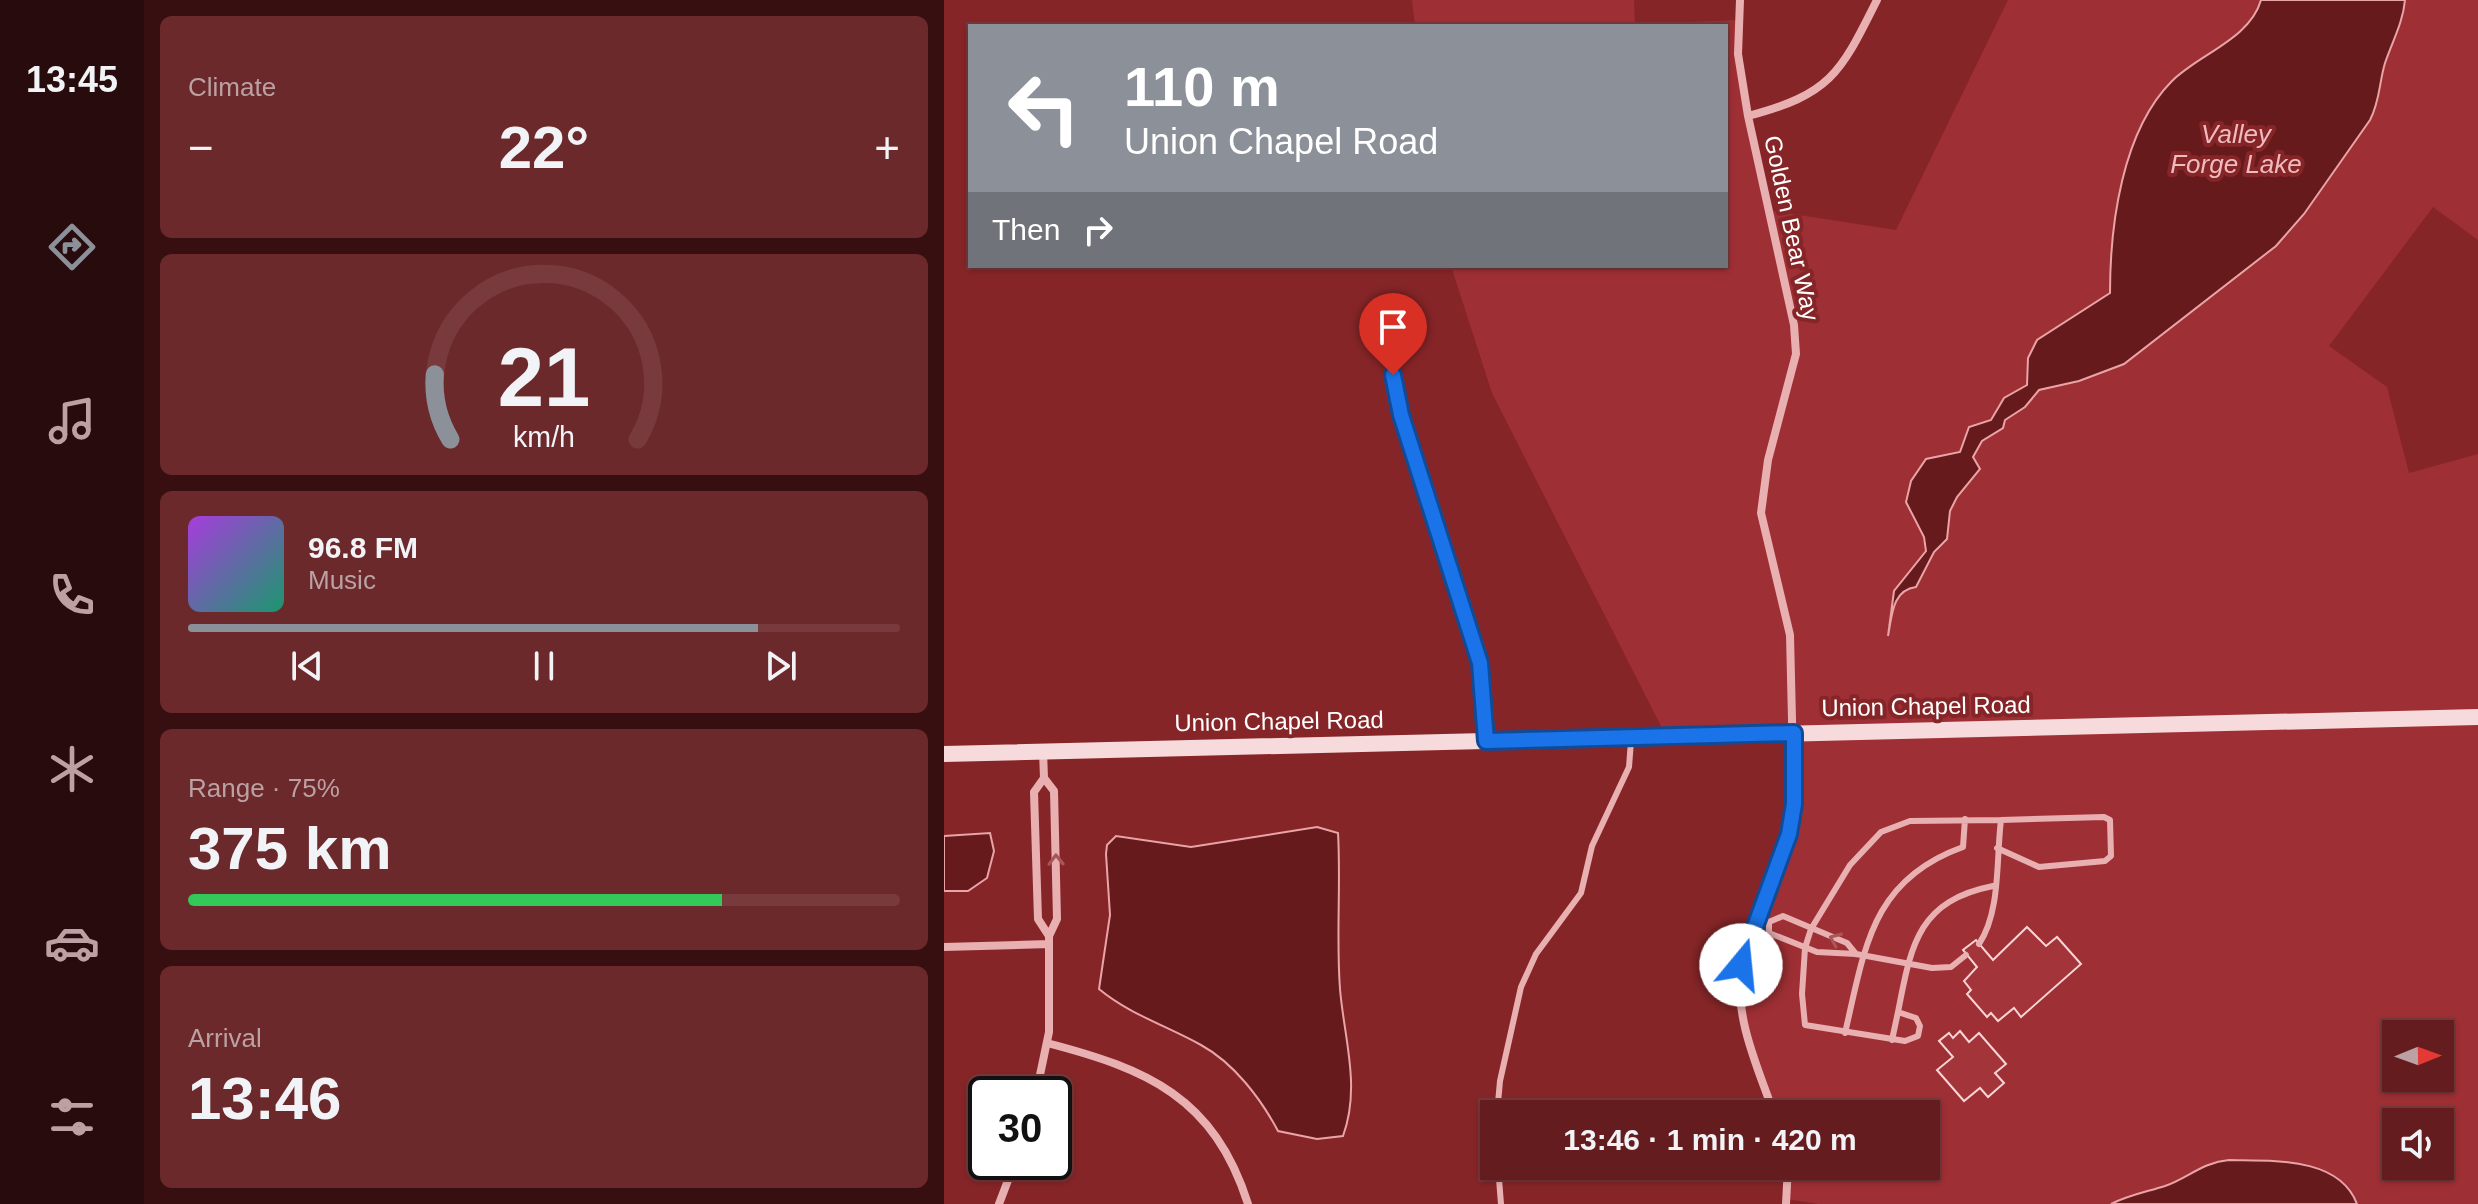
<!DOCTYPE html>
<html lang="en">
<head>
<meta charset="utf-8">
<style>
  body { margin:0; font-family:Helvetica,sans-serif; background:#6c292b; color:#f1f3f6; height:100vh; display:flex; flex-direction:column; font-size:30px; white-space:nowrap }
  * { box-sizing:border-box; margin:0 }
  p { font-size:26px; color:#bba1a4 }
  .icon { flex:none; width:44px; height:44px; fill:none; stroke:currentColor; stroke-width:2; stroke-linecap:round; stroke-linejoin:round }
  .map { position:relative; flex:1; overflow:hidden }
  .side { display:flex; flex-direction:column; gap:16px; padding:16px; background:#370f10; width:800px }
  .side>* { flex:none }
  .top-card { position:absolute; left:24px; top:24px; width:760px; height:244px; border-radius:0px; box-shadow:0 2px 6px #0004,0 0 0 2px #783a3c; background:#8c9099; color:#fff; overflow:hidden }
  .needle { width:52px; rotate:89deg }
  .fabs { position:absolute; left:1438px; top:1020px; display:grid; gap:16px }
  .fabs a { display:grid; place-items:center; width:72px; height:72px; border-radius:0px; background:#641c1e; box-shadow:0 2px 6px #0004,0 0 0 2px #783a3c; font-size:40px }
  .speed { position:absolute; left:24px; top:1076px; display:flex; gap:16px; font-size:40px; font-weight:700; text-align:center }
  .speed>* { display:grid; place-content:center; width:104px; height:104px; border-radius:50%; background:#641c1e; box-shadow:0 2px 6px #0004,0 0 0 2px #783a3c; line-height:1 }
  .speed .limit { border:4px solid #111; border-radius:12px; background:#fff; color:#111 }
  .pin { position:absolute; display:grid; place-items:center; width:68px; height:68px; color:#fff; margin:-82px -34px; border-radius:50% 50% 50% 0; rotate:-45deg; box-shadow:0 0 8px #0007 }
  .pin .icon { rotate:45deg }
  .me { position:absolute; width:88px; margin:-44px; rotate:17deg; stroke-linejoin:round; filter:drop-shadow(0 0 6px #0008) }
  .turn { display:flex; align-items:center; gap:28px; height:168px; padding:0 24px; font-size:36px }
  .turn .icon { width:104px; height:104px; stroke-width:2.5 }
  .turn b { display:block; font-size:56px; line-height:68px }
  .then { display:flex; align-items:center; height:76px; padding:0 24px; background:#0003; gap:16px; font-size:30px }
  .big { font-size:60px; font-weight:700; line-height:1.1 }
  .side .tile { flex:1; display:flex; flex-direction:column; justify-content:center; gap:12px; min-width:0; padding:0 28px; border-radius:12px; background:#6c292b }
  .side .dial { align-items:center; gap:0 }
  .dial svg { height:208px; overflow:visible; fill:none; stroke:#783a3c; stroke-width:7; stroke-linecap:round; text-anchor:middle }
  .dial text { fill:#f1f3f6; stroke:none }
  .song { display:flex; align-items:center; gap:24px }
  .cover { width:96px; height:96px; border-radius:12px; background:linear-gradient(135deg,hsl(280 70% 55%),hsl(160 70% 35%)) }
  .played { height:8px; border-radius:4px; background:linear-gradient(90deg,#8c9099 80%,#783a3c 80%) }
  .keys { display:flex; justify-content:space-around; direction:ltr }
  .heat { display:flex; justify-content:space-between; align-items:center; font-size:44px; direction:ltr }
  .charge { height:12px; border-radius:6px; background:linear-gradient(90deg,#34c759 75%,#783a3c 0) }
  .trip { position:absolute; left:536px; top:1100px; width:460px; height:80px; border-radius:0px; background:#641c1e; box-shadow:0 2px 6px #0004,0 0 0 2px #783a3c; font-weight:700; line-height:80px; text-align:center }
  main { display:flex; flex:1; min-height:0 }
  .dock { display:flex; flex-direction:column; width:144px; justify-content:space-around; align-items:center; background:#280b0c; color:#bba1a4 }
  .dock .icon { width:56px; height:56px }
  .dock .current { color:#8c9099 }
  .dock b { font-size:36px; color:#f1f3f6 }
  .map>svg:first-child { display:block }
</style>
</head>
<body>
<main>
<nav class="dock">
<b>13:45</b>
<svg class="icon current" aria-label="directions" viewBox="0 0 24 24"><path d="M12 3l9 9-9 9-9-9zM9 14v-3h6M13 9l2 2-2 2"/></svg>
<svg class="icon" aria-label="music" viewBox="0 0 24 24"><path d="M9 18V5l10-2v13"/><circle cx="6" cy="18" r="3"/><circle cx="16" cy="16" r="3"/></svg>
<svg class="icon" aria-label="phone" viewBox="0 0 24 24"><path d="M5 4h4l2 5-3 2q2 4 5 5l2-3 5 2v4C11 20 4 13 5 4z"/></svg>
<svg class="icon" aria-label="climate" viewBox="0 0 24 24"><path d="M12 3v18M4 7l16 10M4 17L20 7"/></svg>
<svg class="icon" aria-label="car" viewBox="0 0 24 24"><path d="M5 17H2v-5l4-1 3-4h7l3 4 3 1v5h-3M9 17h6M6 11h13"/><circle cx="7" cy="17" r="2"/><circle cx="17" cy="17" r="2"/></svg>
<svg class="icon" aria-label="filters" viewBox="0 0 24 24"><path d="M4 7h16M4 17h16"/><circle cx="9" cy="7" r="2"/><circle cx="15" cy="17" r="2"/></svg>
</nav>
<section class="side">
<div class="tile"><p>Climate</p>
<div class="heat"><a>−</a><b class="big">22°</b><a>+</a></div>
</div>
<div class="tile dial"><svg viewBox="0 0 100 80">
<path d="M14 69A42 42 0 1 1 86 69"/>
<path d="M14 69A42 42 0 0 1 8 44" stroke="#8c9099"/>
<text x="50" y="56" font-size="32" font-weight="700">21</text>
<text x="50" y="72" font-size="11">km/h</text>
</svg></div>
<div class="tile">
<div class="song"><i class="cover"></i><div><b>96.8 FM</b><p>Music</p></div></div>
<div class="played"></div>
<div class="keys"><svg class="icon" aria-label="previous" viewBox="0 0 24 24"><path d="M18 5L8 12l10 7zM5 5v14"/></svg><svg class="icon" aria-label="pause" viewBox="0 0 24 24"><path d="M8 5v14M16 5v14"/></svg><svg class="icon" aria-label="next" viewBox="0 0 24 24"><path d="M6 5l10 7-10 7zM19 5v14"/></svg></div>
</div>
<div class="tile"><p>Range · 75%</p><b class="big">375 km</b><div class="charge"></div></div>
<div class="tile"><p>Arrival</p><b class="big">13:46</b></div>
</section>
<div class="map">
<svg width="1534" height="1204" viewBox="0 0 1534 1204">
  <rect width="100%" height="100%" fill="#862528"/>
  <!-- green -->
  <path fill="#9e2f34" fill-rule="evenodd" d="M468,0H690L691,24L795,20L794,54L823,210L952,230L1064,0H1534V240L1489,207L1385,346L1443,387L1465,473L1534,454V1204H874L843,1199L844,1166H982V1114H830L802,1034L797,965L845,834L850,733L722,736L548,393L507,266H782V26H471ZM1452,1034H1496V1078H1452ZM1452,1122H1496V1166H1452Z"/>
  <!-- water -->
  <path fill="#671a1b" stroke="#e9a4a8" stroke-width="2" d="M1317,0H1461C1459,23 1448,42 1441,63C1435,83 1436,101 1426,120L1360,214L1332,246L1180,364L1135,381L1095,390L1081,407L1061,420L1059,428L1038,441L1029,457L1036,469L1013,497L1006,511L1003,539L990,552L972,587C948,590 948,616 944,636L950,591L982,551L980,537L962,502L967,481L982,459L1016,452L1025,427L1047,420L1060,398L1083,385L1084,358L1093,340L1166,293C1166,225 1178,131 1228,81C1255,54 1306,39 1317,0Z
    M373,827L394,833C397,885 392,937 396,989C400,1038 417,1087 399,1136L373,1139L334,1131C317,1099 290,1063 257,1045C223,1026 185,1014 155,989L166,915L162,854L163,845L172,836L247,847Z
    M46,833L50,851L43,878L24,891H0V836Z
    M1285,1160C1327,1161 1395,1156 1413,1204H1167C1185,1195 1202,1192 1221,1186C1244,1178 1259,1162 1285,1160Z"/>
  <!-- building -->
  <path fill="#a3353a" stroke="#f7d4d5" stroke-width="2" d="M1083,927L1102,946L1113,937L1137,964L1077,1017L1070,1008L1054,1021L1047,1013L1043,1017L1023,994L1027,990L1020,981L1033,967L1019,950L1032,940L1049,960Z
    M1016,1031L1025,1042L1035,1033L1062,1064L1051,1073L1060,1083L1044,1097L1036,1088L1020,1101L993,1070L1009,1057L995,1041L1005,1033L1009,1038Z"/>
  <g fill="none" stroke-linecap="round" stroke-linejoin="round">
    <!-- service -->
    <path stroke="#e9b0b2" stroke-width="6" d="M1049,886C973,901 967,946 954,1012L972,1018L976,1026L974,1036L961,1041L861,1025L858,994L861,948L867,929L906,865L937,832L966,821L1057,820
      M812,916L825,922L839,916L903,943L912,954
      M825,922V933L873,952L912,954L988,968L1007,967L1022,955
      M1035,944C1057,911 1052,859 1057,820L1160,817L1166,820L1167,856L1161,861L1095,867L1053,848
      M901,1033C921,948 927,880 1019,847L1021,819
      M948,1040L954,1012
      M553,1114L556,1081L577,987L592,954L637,893L648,846L685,767L687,741
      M554,1166L557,1204"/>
    <!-- minor -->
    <path stroke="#e9b0b2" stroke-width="8" d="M796,0L794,54L804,116L850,325L852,354L824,460L817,513L846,635L850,804L845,834L797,965C790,1018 813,1065 830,1114
      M804,116C887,94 896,74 933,0
      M449,375L457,415L536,663L542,741
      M99,751L100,778
      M0,947L105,944
      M103,1043C203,1069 270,1097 304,1204
      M92,1094L105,1032V936L113,919L110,791L100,778L90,792L94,919L105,936
      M55,1204L71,1162
      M842,1204L844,1166"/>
    <!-- secondary -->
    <path stroke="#f7dadb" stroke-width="16" d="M0,754L1534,717"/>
  </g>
  <!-- one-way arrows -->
  <defs><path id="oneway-chevron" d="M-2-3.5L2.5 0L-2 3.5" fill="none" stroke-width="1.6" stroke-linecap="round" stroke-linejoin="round" transform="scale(2)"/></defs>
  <g stroke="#a95658">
    <use href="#oneway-chevron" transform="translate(112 860) rotate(-91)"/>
    <use href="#oneway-chevron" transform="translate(891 939) rotate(-157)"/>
  </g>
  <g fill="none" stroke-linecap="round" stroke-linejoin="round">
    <defs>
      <path id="route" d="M449,375L457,415L536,663L542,741L850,733V804L845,834L797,965"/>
    </defs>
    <!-- route casing -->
    <use href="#route" stroke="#114b97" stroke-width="20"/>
    <!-- route -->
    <use href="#route" stroke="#1a73e8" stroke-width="14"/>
  </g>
  <g text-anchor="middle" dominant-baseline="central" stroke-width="8" stroke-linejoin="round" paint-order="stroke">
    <!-- street labels -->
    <g font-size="24" fill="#fff" stroke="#862528">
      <text transform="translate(848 228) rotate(78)">Golden Bear Way</text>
      <text transform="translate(982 706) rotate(-1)">Union Chapel Road</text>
      <text transform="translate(335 721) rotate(-1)">Union Chapel Road</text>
    </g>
    <!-- water labels -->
    <g font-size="26" font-style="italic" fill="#f0bbbe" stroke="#862528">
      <text x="1292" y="134">Valley<tspan x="1292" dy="30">Forge Lake</tspan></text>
    </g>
  </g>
</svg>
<div class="fabs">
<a><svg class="needle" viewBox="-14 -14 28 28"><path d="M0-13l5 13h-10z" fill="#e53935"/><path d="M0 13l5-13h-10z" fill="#bba1a4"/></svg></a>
<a><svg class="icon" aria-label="sound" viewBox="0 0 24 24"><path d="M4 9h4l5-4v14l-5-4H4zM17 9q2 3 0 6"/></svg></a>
</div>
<div class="speed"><div class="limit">30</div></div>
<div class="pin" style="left:449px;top:375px;background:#d93025"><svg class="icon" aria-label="arrive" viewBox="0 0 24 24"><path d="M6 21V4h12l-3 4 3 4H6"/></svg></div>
<svg class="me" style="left:797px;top:965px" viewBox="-20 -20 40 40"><circle r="19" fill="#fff"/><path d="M0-13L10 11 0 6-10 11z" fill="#1a73e8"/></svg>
<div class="trip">13:46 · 1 min · 420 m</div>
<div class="top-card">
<div class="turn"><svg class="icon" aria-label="left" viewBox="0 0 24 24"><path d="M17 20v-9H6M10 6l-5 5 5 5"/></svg><div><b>110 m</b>Union Chapel Road</div></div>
<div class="then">Then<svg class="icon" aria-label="right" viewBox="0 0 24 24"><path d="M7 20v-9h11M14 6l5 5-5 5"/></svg></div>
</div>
</div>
</main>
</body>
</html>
